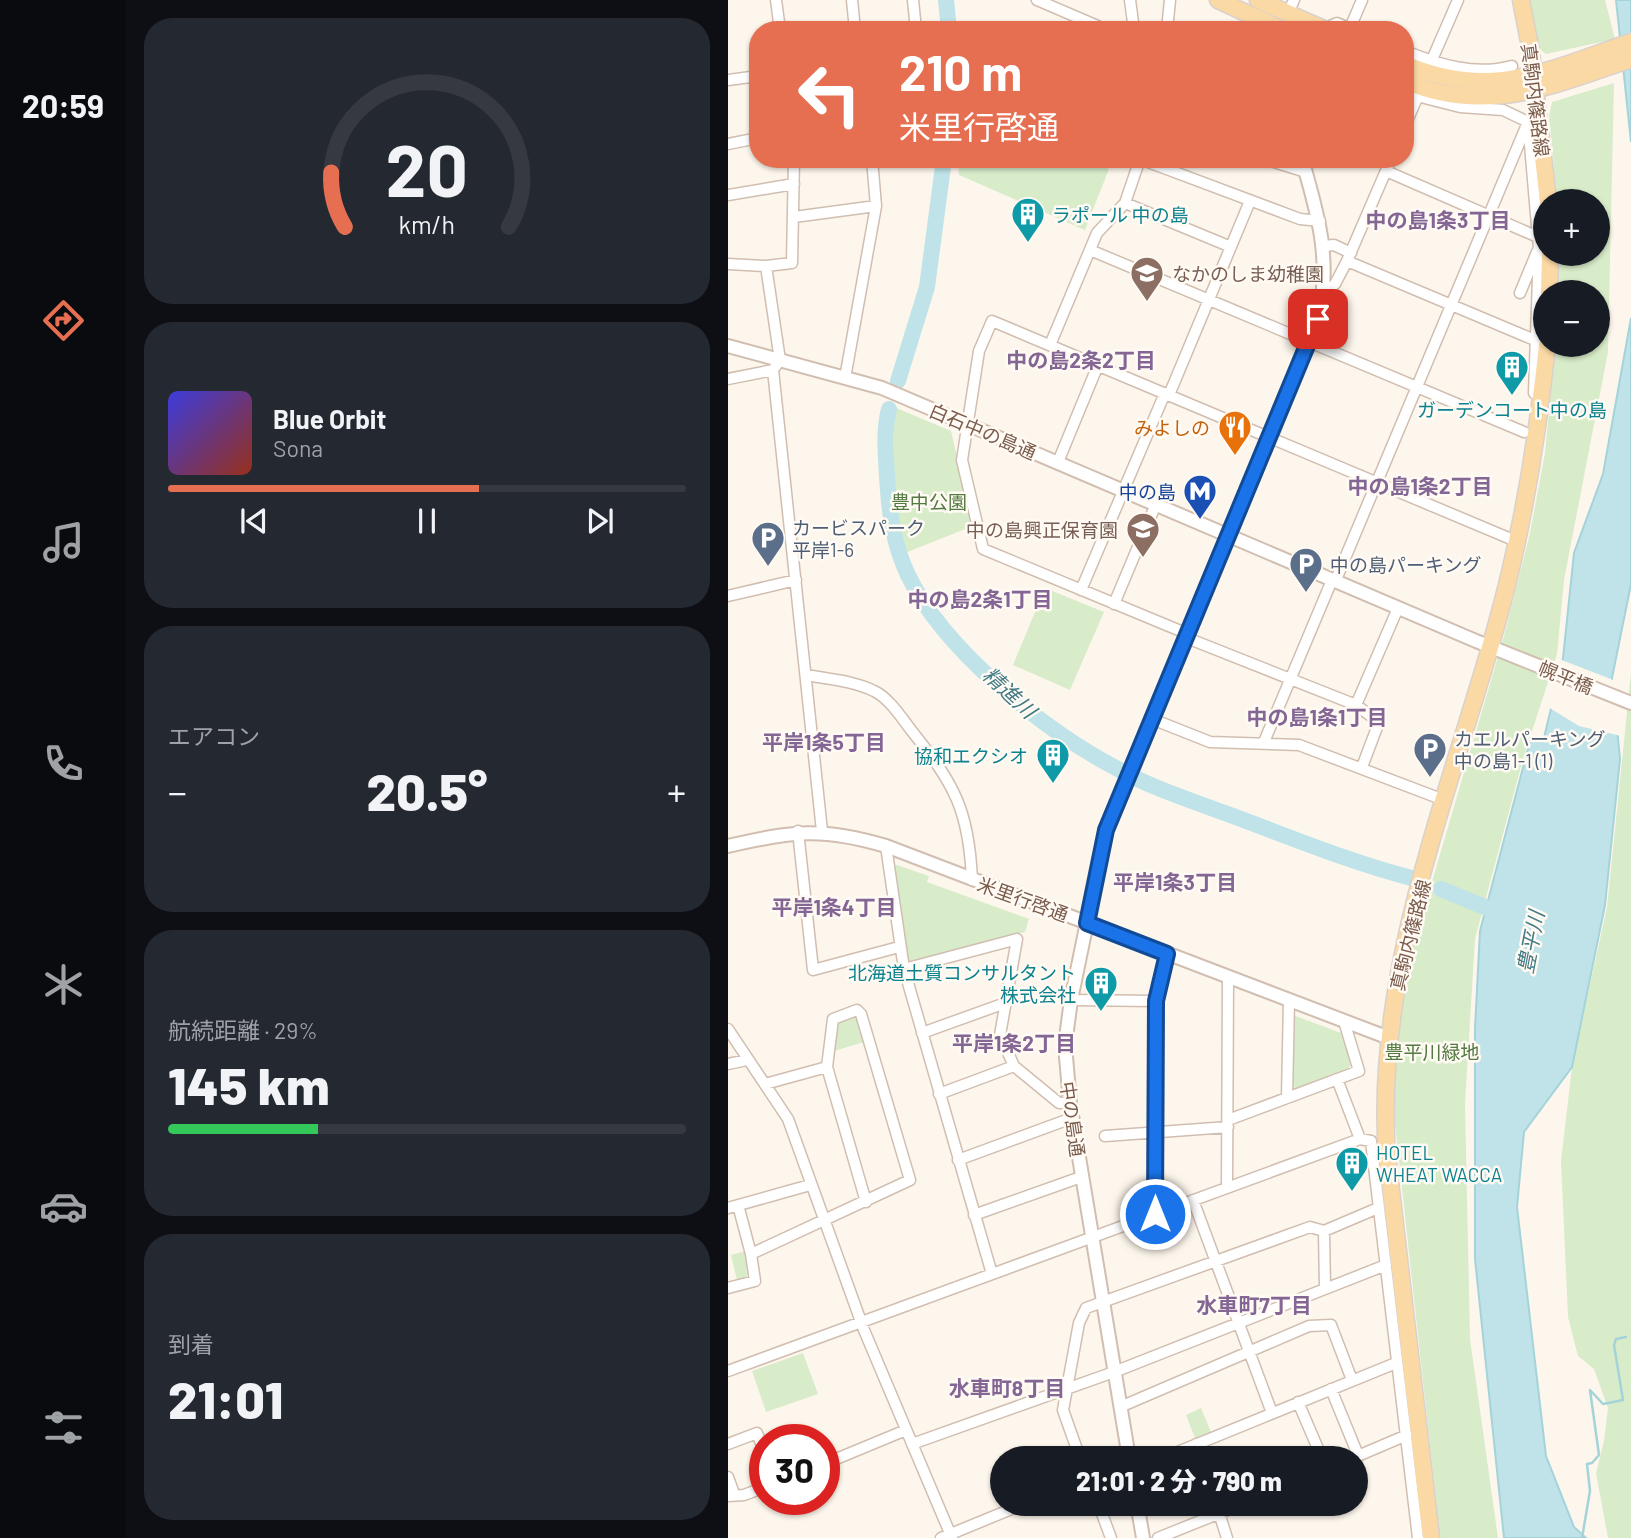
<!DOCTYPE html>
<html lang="ja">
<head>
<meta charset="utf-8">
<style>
  body { margin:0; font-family:Barlow,"Noto Sans JP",sans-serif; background:#242831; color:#f1f3f6; height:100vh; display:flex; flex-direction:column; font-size:26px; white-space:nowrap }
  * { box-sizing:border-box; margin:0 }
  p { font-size:23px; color:#9ea1a6 }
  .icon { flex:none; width:38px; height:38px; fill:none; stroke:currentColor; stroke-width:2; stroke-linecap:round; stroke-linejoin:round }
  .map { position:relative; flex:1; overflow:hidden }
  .sheet { display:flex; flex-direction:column; gap:18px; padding:18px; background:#0d0f14; width:602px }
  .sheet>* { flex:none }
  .guide { position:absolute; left:21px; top:21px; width:665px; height:147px; border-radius:28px; box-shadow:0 2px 5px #0004; background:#e76f51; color:#fff; overflow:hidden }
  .controls { position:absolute; left:805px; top:189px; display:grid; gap:14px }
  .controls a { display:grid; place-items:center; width:77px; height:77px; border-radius:50%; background:#171b24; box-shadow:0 2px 5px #0004; font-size:35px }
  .speed { position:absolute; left:21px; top:1424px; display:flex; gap:14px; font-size:35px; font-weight:700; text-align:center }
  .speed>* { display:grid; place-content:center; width:91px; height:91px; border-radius:50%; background:#171b24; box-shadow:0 2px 5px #0004; line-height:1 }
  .speed .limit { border:10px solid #d22; background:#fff; color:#111 }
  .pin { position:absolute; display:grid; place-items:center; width:60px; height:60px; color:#fff; margin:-30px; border-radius:14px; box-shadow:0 4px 10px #0006 }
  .me { position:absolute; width:77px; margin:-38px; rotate:0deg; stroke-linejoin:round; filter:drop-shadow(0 0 5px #0008) }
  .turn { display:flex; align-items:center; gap:24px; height:147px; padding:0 35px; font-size:32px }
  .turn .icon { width:91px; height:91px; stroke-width:2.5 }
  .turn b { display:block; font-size:49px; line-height:60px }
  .big { font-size:52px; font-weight:800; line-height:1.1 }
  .sheet .tile { flex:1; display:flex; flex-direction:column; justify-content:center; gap:10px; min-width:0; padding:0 24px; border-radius:28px; background:#242831 }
  .sheet .dial { align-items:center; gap:0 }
  .dial svg { height:182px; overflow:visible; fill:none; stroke:#363941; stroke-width:7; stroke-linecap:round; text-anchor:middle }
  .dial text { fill:#f1f3f6; stroke:none }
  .song { display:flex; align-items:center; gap:21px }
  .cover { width:84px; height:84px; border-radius:10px; background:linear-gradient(135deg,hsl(240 70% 55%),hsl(10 70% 35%)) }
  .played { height:7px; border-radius:4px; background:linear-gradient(90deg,#e76f51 60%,#363941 60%) }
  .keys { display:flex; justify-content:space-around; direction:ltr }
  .heat { display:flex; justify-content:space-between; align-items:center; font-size:38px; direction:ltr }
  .charge { height:10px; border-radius:5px; background:linear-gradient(90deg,#34c759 29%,#363941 0) }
  .trip { position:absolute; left:262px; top:1446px; width:378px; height:70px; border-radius:35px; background:#171b24; box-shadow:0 2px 5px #0004; font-weight:800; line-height:70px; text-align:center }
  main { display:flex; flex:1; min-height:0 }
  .dock { display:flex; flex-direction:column; width:126px; justify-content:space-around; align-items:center; background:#090b0e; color:#9ea1a6 }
  .dock .icon { width:49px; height:49px }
  .dock .on { color:#e76f51 }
  .dock b { font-size:32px; color:#f1f3f6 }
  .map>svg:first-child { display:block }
</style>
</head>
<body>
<main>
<nav class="dock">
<b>20:59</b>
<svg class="icon on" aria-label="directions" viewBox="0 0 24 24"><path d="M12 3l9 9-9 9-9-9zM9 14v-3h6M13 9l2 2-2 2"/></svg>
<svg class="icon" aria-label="music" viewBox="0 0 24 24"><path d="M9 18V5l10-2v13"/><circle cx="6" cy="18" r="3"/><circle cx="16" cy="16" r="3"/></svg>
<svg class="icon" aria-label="phone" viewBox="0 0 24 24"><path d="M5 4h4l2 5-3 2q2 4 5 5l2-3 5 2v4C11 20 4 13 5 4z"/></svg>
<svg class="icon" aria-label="climate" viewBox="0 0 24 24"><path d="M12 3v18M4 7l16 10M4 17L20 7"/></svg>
<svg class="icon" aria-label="car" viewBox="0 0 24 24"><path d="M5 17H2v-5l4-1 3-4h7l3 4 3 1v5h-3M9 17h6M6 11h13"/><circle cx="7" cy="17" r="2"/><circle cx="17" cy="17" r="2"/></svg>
<svg class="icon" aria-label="filters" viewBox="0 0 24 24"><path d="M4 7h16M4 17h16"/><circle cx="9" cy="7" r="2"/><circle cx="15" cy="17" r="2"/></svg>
</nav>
<section class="sheet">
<div class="tile dial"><svg viewBox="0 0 100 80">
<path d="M14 69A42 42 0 1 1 86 69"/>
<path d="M14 69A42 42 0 0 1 8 45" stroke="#e76f51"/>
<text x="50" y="56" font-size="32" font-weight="700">20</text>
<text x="50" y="72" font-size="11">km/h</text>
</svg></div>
<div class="tile">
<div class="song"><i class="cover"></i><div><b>Blue Orbit</b><p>Sona</p></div></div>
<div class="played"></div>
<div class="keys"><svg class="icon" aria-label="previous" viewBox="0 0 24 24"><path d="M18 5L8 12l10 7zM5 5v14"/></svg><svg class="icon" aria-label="pause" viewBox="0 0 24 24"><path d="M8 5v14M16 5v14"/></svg><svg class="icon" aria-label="next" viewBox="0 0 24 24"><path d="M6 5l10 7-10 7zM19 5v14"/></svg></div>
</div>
<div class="tile"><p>エアコン</p>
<div class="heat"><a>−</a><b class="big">20.5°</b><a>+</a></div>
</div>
<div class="tile"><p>航続距離 · 29%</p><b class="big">145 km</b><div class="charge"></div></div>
<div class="tile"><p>到着</p><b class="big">21:01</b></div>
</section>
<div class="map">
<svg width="903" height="1538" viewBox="0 0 903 1538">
  <rect width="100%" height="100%" fill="#fdf6ec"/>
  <!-- green -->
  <path fill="#d8ecc9" d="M801,0H877L887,39L818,54L810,48Z
    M886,83L880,352L836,580L829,654L795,759L747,939L737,1104L742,1339L770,1538H712L667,1124V1057L674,984L776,636L802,533L817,453L827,345H870V292H831L830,254H870V201H829L821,116L824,102Z
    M230,159H358L381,169L357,230L231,175Z
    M166,407L223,431L245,526L177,553L164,511Z
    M317,588L376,612L342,690L285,665Z
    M903,673V1538H880L868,1473L876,1441L880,1408L866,1369L850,1356L840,1317L833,1161L844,1067L879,907Z
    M169,865L201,876L199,882L301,919L297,932L179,962L166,866Z
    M565,1015L613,1033L623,1063L621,1068L569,1088L565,1087Z
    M124,1016L129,1019L136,1042L106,1051L109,1024Z
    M18,1251L19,1277L9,1280L3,1255Z
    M75,1353L90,1394L38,1412L24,1371Z
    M473,1408L483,1432L467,1438L458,1415Z"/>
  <!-- water -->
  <path fill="#bfe3e8" stroke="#a5d3da" stroke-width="2" d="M888,0H903V142Z
    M903,318V584L884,678L892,759L877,905L844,1067L796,1132L789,1207L818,1456L846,1527L858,1538H776L747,1259V1028L752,931L802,741L815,742L835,658L846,553L875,474Z"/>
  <!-- pier -->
  <path fill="#fdf6ec" d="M831,659L888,681L893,736L851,726L820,707Z"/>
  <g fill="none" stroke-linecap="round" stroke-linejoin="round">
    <!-- stream -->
    <path stroke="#a5d3da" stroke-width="2.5" d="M854,1538L862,1491L859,1464L864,1463L871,1455L862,1390L875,1404L895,1400L886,1345L888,1339L898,1337"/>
    <!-- river -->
    <path stroke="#bfe3e8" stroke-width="16" d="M218,0L221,30
      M170,381L199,287L216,159
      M161,409C155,433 158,453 159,477C161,511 165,544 180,575C216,650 316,730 388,768C429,791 477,805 521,822C576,843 629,864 687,879
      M713,889L776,915"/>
    <defs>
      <path id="minor" d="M48,0L52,30
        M124,0L127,30
        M185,0L188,30
        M309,0L379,30
        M402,0L406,30
        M560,13L566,0
        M622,28L634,0
        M596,29L609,23L625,30
        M439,30L442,0
        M677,51C712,65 747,76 784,66
        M703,62L730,0
        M0,80L30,76
        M800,122L811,249L806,393
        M677,126L689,98
        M0,144L30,138
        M412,159L572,219L592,221
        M536,159L578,172
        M658,171L810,237
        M0,195L66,184
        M397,203L503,247
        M66,217L148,206
        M596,246L606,245L623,253
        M362,250L796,432
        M619,261L663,159
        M0,264L38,266L64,263L66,159
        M38,266L52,360L45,370L94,831
        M596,293L607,284L619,261L809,341
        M792,293L809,252
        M322,345L369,233L397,203L412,159
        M117,378L148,206L144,159
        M0,379L45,370
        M441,395L522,201
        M330,462L370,365
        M607,582L800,122L775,110L732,107L677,93
        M353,590L437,393
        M0,596L68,580
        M386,604L428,504
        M460,634L255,549L234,460L251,351L264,321L783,539
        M459,638L628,705L651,722L634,767
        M78,675C100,679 126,681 146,691C161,698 173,717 183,730C226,784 241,809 244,880
        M628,705L670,608
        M424,719L482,742L571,745L708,797
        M536,742L604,580
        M70,831L85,970L171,947
        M158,846L176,969L264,1274
        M176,969L289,939L272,1035L286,1066L331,1103H342
        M343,1000L428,1001
        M0,1029L60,1119L136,1330L224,1538
        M194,1033L280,1002
        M0,1064L19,1060
        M99,1067L138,1202
        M609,1079L632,1139
        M211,1094L286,1066
        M559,1098L561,1000
        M500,1120L631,1071L616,1021
        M377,1136L500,1127
        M230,1160L344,1118
        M499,1187L500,977
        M465,1200L544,1413
        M0,1208L82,1185
        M427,1214L428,1001L439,954
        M246,1215L353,1177
        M596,1231L597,1289
        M23,1254L182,1180L133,1014L129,1010L105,1019L99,1067L37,1084
        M0,1288L27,1281L23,1254L10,1205
        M0,1371L632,1139L643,1141L690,1538
        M603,1389L630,1455
        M570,1402L594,1458
        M392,1407L581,1326L603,1325L624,1380
        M0,1444L29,1433L37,1454
        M184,1444L386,1372L658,1265
        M468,1444L473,1458
        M352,1458L335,1410L351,1323L358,1308L582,1227L596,1231L650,1208
        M435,1458L668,1363
        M625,1458L679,1435
        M96,1464L178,1430
        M0,1477L6,1494
        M0,1496L16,1495L37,1487
        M370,1503L383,1538
        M488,1503L499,1538
        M213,1538L298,1503
        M430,1538L517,1503"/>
      <path id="tertiary" d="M0,346L154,388L748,641L903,703
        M0,846C65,831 94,827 158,846L661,1038
        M401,1458L342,1103L337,1045L343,1000L378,830L590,319C604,262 590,214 574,159
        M409,1503L415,1538"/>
      <path id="primary" d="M490,0L555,30
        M530,0L598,30
        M793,0L803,52L820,201
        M677,64C764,101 820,70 903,42
        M677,81C758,116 826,85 903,59
        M821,292L822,254
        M703,1538L659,1155C646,974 719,801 767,630C794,536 809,442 819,345"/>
    </defs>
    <!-- minor casing -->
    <use href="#minor" stroke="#d1beb0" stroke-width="13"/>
    <!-- tertiary casing -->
    <use href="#tertiary" stroke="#d1beb0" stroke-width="16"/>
    <!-- primary casing -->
    <use href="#primary" stroke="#dad1cd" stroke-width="19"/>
    <!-- minor -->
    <use href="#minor" stroke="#fff" stroke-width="10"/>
    <!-- tertiary -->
    <use href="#tertiary" stroke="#fff" stroke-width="12"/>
    <!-- primary -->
    <use href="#primary" stroke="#fbd9a5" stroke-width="16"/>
  </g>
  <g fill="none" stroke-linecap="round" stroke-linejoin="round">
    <defs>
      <path id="route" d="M427,1214L428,1001L439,954L359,923L378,830L590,319"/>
    </defs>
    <!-- route casing -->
    <use href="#route" stroke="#114b97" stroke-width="18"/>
    <!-- route -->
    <use href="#route" stroke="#1a73e8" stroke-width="12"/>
  </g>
  <!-- icons -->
  <defs>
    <symbol id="building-pin" viewBox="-11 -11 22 30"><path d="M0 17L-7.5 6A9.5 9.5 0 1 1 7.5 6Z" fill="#0f9aa8" stroke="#fffaf3"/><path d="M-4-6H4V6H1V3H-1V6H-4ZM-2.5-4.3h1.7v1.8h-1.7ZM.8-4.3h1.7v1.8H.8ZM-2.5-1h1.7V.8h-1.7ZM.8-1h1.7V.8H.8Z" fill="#fff"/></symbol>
    <symbol id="school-pin" viewBox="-11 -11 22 30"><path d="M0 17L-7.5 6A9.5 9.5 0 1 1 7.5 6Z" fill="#8d6e63" stroke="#fffaf3"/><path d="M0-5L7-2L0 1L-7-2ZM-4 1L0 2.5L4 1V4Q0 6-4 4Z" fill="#fff"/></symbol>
    <symbol id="restaurant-pin" viewBox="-11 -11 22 30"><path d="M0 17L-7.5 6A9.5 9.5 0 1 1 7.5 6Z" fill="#e8710a" stroke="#fffaf3"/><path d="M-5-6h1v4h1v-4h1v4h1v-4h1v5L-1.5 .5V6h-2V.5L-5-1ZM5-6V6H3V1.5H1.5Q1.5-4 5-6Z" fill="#fff"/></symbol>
    <symbol id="metro-pin" viewBox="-11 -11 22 30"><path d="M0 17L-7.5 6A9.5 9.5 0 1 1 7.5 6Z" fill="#1a4fb4" stroke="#fffaf3"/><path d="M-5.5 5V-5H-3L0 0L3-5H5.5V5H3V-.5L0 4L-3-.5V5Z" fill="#fff"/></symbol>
    <symbol id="parking-pin" viewBox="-11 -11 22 30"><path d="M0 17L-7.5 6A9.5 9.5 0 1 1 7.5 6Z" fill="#5c6f8a" stroke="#fffaf3"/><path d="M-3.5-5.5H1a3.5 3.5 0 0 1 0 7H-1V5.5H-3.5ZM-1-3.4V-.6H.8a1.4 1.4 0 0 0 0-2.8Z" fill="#fff"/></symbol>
  </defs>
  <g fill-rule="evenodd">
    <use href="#building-pin" x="281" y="195" width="38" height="52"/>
    <use href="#school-pin" x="400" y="254" width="38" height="52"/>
    <use href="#building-pin" x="765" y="348" width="38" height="52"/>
    <use href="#restaurant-pin" x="488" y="408" width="38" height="52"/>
    <use href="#metro-pin" x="453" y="472" width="38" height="52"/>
    <use href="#school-pin" x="396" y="510" width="38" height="52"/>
    <use href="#parking-pin" x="21" y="519" width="38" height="52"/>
    <use href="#parking-pin" x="559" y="545" width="38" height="52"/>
    <use href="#parking-pin" x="683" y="730" width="38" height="52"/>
    <use href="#building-pin" x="306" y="736" width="38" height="52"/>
    <use href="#building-pin" x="354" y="964" width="38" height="52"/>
    <use href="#building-pin" x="605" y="1144" width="38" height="52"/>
  </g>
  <g text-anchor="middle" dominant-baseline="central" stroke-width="5" stroke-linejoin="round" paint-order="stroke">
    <!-- street labels -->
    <g font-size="19" fill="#7a5c4d" stroke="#fffaf3">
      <text transform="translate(808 100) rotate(83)">真駒内篠路線</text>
      <text transform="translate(255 431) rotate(23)">白石中の島通</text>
      <text transform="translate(838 677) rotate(22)">幌平橋</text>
      <text transform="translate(295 899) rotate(20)">米里行啓通</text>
      <text transform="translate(682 935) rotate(-76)">真駒内篠路線</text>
      <text transform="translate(345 1119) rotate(82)">中の島通</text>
    </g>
    <!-- culture labels -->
    <g font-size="19" fill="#0d838f" stroke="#fffaf3" text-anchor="start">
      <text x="324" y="214">ラポール 中の島</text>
      <text x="784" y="409" text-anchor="middle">ガーデンコート中の島</text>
      <text x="300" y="755" text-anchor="end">協和エクシオ</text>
      <text x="348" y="972" text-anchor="end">北海道土質コンサルタント<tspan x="348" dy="22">株式会社</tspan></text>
      <text x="648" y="1152">HOTEL<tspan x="648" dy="22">WHEAT WACCA</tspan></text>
    </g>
    <!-- education labels -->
    <g font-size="19" fill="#785e54" stroke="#fffaf3" text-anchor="start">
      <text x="444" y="273">なかのしま幼稚園</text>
      <text x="390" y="529" text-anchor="end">中の島興正保育園</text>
    </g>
    <!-- food labels -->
    <g font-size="19" fill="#c56008" stroke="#fffaf3" text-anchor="end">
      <text x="482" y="427">みよしの</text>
    </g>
    <!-- transit labels -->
    <g font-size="19" fill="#164399" stroke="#fffaf3" text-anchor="end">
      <text x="448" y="491">中の島</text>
    </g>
    <!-- park labels -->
    <g font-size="19" fill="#537a41" stroke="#fffaf3">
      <text x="201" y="501">豊中公園</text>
      <text x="704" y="1051">豊平川緑地</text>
    </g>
    <!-- service labels -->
    <g font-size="19" fill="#4e5e75" stroke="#fffaf3" text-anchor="start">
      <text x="64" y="527">カービスパーク<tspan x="64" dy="22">平岸1-6</tspan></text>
      <text x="602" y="564">中の島パーキング</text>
      <text x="726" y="738">カエルパーキング<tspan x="726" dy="22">中の島1-1 (1)</tspan></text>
    </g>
    <!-- neighbourhood labels -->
    <g font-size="21" font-weight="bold" fill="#846695" stroke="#fffaf3">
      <text x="710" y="219">中の島1条3丁目</text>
      <text x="353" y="359">中の島2条2丁目</text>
      <text x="692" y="485">中の島1条2丁目</text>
      <text x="252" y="598">中の島2条1丁目</text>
      <text x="589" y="716">中の島1条1丁目</text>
      <text x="96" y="741">平岸1条5丁目</text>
      <text x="447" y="881">平岸1条3丁目</text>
      <text x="106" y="906">平岸1条4丁目</text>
      <text x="286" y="1042">平岸1条2丁目</text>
      <text x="526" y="1304">水車町7丁目</text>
      <text x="279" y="1387">水車町8丁目</text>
    </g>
    <!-- water labels -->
    <g font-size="21" font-style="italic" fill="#437c86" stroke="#fffaf3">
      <text transform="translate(282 692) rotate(43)">精進川</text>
      <text transform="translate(802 942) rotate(-79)">豊平川</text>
    </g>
  </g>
</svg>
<div class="controls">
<a>+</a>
<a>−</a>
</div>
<div class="speed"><div class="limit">30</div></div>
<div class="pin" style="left:590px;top:319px;background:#d93025"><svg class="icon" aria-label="arrive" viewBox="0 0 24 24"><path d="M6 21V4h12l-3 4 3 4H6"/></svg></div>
<svg class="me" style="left:427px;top:1214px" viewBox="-20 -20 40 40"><circle r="17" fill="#1a73e8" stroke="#fff" stroke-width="3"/><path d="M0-11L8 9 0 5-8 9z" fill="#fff"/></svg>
<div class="trip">21:01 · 2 分 · 790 m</div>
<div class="guide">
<div class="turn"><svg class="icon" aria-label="left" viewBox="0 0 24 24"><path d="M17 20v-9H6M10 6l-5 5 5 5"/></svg><div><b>210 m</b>米里行啓通</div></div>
</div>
</div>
</main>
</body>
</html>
